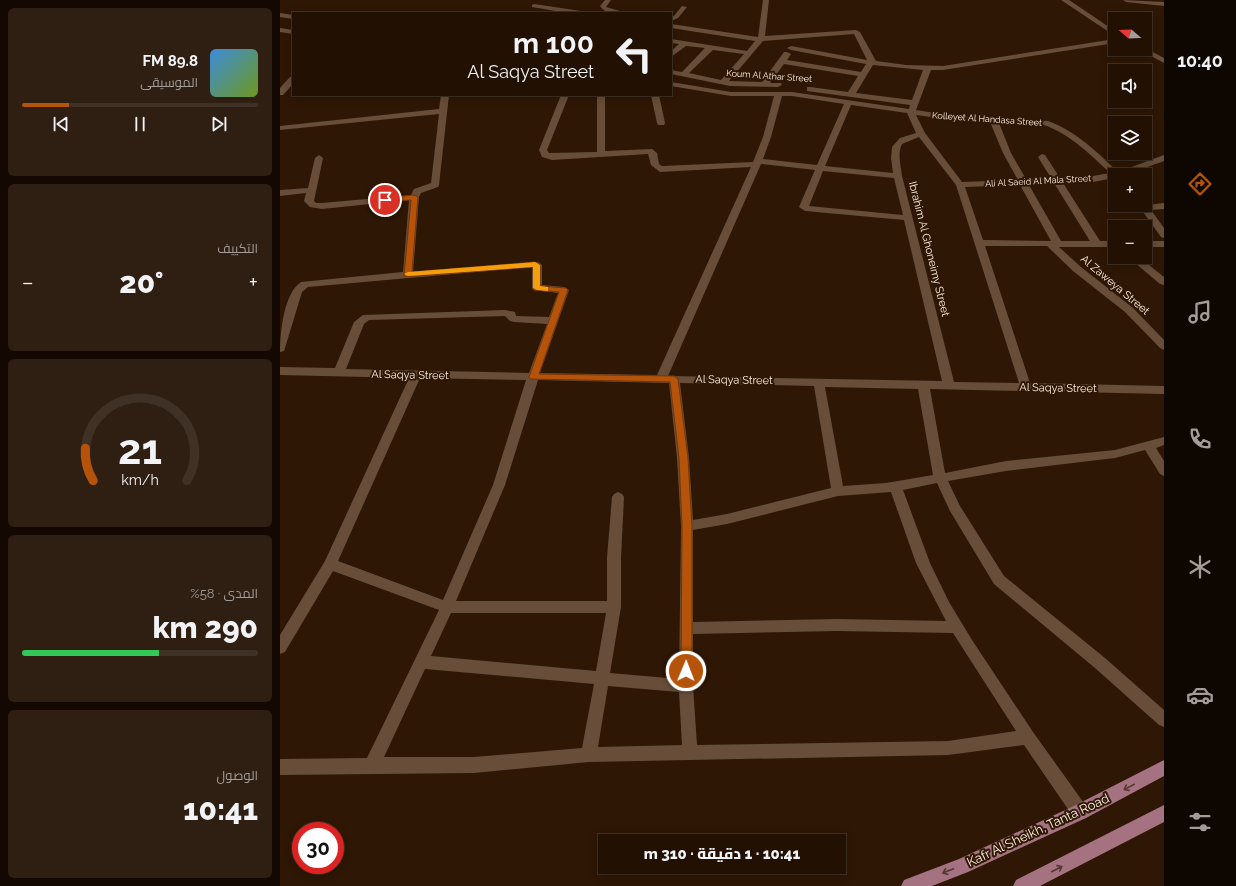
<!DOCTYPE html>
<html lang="ar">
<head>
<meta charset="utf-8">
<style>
  body { margin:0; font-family:Raleway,Cairo,sans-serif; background:#2e1f12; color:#f1f3f6; direction:rtl; height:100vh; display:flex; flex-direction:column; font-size:15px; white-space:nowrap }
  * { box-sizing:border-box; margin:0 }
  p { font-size:13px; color:#a29d9a }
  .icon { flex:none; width:22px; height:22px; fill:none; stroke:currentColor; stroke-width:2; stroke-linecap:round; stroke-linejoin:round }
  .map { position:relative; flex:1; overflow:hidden; direction:ltr }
  .drawer { display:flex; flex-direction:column; gap:8px; padding:8px; background:#130902; width:280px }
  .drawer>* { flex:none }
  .top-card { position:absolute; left:12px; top:12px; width:380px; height:84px; border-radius:0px; box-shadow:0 2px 10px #0003,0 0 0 1px #3f3125; direction:rtl; background:#221103; color:#f1f3f6; overflow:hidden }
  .needle { width:26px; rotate:289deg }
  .buttons { position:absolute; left:828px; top:12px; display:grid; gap:8px }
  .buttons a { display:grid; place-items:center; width:44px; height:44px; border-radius:0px; background:#221103; box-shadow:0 2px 10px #0003,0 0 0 1px #3f3125; font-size:20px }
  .speed { position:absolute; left:12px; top:822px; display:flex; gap:8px; font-size:20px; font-weight:700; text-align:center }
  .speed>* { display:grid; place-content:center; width:52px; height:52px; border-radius:50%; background:#221103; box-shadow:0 2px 10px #0003,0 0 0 1px #3f3125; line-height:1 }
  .speed .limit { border:6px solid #d22; background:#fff; color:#111 }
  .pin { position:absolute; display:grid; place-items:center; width:34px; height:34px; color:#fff; margin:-17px; border:2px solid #fff; border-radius:50%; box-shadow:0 1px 4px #0007 }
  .me { position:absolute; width:44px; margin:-22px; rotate:1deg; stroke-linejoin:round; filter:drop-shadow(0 0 3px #0008) }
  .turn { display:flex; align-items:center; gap:14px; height:84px; padding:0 12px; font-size:18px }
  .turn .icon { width:52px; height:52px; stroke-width:2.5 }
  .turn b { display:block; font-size:28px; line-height:34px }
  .big { font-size:30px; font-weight:800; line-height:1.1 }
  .drawer .tile { flex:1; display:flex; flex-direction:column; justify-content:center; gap:6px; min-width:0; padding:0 14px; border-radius:6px; background:#2e1f12 }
  .drawer .dial { align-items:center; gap:0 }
  .dial svg { height:104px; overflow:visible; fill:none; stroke:#3f3125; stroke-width:7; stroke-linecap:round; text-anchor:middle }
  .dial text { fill:#f1f3f6; stroke:none }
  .song { display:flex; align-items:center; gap:12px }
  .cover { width:48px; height:48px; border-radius:6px; background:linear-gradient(135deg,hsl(210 70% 55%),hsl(80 70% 35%)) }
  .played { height:4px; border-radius:2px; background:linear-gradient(90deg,#b45309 20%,#3f3125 20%) }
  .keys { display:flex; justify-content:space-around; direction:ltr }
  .heat { display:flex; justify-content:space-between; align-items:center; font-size:22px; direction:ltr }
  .charge { height:6px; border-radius:3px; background:linear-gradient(90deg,#34c759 58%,#3f3125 0) }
  .trip { position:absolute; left:318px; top:834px; width:248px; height:40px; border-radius:0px; background:#221103; box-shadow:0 2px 10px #0003,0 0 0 1px #3f3125; font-weight:800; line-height:40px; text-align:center; direction:rtl }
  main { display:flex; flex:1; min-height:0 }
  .tabs { display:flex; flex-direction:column; width:72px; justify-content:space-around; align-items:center; background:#0e0701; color:#a29d9a }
  .tabs .icon { width:28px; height:28px }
  .tabs .selected { color:#b45309 }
  .tabs b { font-size:18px; color:#f1f3f6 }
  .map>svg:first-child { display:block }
</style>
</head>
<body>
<main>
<nav class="tabs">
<b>10:40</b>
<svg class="icon selected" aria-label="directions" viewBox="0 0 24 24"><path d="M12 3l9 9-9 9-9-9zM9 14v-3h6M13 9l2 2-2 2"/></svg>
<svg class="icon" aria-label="music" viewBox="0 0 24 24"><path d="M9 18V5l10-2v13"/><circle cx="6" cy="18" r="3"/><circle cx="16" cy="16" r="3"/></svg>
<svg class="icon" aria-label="phone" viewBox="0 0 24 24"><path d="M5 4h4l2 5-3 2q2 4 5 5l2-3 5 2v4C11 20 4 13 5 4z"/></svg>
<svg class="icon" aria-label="climate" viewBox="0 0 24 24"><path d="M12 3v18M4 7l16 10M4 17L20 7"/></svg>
<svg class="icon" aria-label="car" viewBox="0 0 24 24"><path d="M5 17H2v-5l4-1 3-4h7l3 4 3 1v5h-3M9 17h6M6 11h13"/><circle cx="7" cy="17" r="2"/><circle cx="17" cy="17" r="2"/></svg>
<svg class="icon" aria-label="filters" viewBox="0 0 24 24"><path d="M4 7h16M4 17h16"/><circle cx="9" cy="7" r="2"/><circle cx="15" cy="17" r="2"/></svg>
</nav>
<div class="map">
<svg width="884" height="886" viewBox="0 0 884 886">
  <rect width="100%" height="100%" fill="#2e1704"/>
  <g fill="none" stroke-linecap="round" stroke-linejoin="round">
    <!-- service -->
    <path fill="#684e39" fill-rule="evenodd" d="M325,0H331L326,7L347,13C338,13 325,15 320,6Z
      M402,6L407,7L398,18L391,21V17L394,16Z"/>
    <!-- minor -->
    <path fill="#684e39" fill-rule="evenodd" d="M483,0H489L485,36L576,30L580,32L596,61L626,65L663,66L835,39V43L663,70H651L636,110L674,116L768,121C796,131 817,152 838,172L884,155V161L845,175H835V178L813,182L783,183L820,241H835V247H779L801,267L853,308L884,340V350L880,348L845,312L793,271L767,246H705L750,383L884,386V394L650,389L665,473L726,461L835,450L884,437V445L876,448L884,461V476L880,474L865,450L835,458L726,471L668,481L680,506L724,576L825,658L884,710V727L879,725L815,668L714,584L670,511L657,483L623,490L650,563L669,602L692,640L753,732L806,806L808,812L806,818L800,820L794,818L744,745L668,755L309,762L194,773L0,775V759L87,758L159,610L53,571L5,652L0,654V635L45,561L129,378L0,375V367L55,368L74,322L83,315L225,310L235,312L236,316L269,317L278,293L253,290L252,288V267L28,287L22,292L5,348L4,351L0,352C0,332 4,293 21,282L123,272L129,200L42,209L30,207L24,201L26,193L0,196V190L28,188L35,158L39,155L43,158L34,201L36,203H42L131,195L134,189L151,183L159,114L0,130V126L159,109L161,95H169L159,185L158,187L141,193L139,197L133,272L258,262L262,265V285L284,287L289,290L260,373L377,375L471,167L380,172L371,165L368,154L272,160L262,157L259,150L281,95H289L267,150L269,153L317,152V95H325V151L372,149L377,153L379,164L382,166L473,162L483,137L494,96H451L391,86V82L451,92H512L629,109L630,105L527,91V87H530L568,92L578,76L504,64L490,83H501L502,85L498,87L450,86L391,74V70L402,72L425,48L406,46L391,57V51L399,44L391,43V39L467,51L475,41L391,28V24L478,37ZM574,34L587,60L511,46L507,48L511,50L586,64L581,72L507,60L511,54L507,52H504L482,82L449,81L483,41ZM433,50L464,54L441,80L409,73ZM593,65L643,70L632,100L576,93ZM502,96H512L564,104L537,165L483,159L491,137ZM571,105L627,113L636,133L620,138L612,147L611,158L613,173L545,166ZM636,115L674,120L710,122L723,153L738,180L682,182L645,133ZM719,123L764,125C790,134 811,155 830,173L813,176L780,178L765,155L762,154L758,157L771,178L746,179L731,153ZM639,137L676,185L739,383L674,382L622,176C621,166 617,154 622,144ZM481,164L535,170L519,207L525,211L624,220L662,381L388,376ZM543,171L614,178L623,215L529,206ZM774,183L810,241H781L749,185ZM740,185L771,241L703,240L685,187ZM225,316L230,321L234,322L267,324L249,373L66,369L84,324L89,320ZM140,378L246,380L213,485L163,600L58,561ZM258,380L389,383L397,458L401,526L399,679L330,673L341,607V558L344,497L342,494L338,492L334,494L332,497L327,558V601H176L225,485ZM400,383L534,386L551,488L447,514L413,520L409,458ZM545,387L638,389L653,475L606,483L563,486ZM611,492L636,563L666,621L557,619L413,622V530L447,524L558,496ZM171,613H326L316,671L151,656ZM557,631L673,633L736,731L668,741L417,745L413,686V634ZM145,669L314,684L302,748L194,757H104ZM328,686L399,692L402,745L318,747Z
      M781,0H789L835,31V36Z
      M843,0L884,2V6L846,2Z
      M254,4L301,11L304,13H287L252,7V5Z
      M0,13L13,15V19L0,17Z
      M0,28L13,30V34L0,32Z
      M865,48L884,58V63L858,49H865Z
      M10,77H13V84L3,95H0V88Z
      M371,95H379L385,123L384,125H378L377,123Z
      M865,203L868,205L884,203V209L871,210L884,228V238L881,237L858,205H865Z
      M865,241H884V247H865Z
      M848,257H859L884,277V285L880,284Z"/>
    <!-- primary -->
    <path fill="#a47280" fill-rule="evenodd" d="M884,760V776L806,818L688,872L652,886H621L624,880L679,859L794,806Z
      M884,805V822L760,886H733L736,880Z"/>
  </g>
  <!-- one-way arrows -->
  <defs><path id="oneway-shaft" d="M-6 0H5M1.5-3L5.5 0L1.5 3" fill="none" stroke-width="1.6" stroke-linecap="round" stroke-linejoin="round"/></defs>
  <g stroke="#57372f">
    <use href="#oneway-shaft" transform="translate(849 787) rotate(152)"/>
    <use href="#oneway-shaft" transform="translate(777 869) rotate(-27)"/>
    <use href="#oneway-shaft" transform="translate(668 871) rotate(159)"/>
  </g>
  <!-- route -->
  <path fill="#b45309" stroke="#753606" d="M134,195L138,197L132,272L255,262L260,265V286L286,288L288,290L259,374L394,376L398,379L408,458L412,526V671L410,675L406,676L403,675L401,671L402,526L399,458L390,382L250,379L249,377L279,292L254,290L253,267L125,277L124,275L131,200L105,202L102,200L105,198Z"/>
  <!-- slow -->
  <path fill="#f59e0b" d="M255,262L260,265V286L268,287V291L257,290L253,288V267L128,276L124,274L128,272Z"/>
  <g text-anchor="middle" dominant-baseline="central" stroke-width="4" stroke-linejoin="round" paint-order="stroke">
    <!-- far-street labels -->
    <g font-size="9" fill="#fdede1" stroke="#2e1704">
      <text transform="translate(489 76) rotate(4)">Koum Al Athar Street</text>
      <text transform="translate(707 119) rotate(4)">Kolleyet Al Handasa Street</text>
      <text transform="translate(758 181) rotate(-3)">Ali Al Saeid Al Mala Street</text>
    </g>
    <!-- street labels -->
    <g font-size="11" fill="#fdede1" stroke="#2e1704">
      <text transform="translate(649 249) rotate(76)">Ibrahim Al Ghoneimy Street</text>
      <text transform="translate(835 285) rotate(40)">Al Zaweya Street</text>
      <text transform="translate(130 375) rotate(1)">Al Saqya Street</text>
      <text transform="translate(454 380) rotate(1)">Al Saqya Street</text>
      <text transform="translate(778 388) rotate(1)">Al Saqya Street</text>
    </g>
    <!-- near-street labels -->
    <g font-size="13" fill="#fdede1" stroke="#2e1704">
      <text transform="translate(758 830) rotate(-25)">Kafr Al Sheikh, Tanta Road</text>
    </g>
  </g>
</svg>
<div class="buttons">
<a><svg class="needle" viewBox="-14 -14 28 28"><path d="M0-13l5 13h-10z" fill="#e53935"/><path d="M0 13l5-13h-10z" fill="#a29d9a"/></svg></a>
<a><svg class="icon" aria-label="sound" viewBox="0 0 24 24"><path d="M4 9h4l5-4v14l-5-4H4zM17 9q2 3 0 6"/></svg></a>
<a><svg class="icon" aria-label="layers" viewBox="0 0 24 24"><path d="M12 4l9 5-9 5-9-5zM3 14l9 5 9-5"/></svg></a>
<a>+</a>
<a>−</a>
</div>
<div class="speed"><div class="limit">30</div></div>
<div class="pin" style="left:105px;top:200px;background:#d93025"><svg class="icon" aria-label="arrive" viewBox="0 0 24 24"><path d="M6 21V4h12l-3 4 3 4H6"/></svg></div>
<svg class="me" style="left:406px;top:671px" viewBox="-20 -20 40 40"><circle r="17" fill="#b45309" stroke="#fff" stroke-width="3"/><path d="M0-11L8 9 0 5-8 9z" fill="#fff"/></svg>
<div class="trip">10:41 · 1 دقيقة · 310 m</div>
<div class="top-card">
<div class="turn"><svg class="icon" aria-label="left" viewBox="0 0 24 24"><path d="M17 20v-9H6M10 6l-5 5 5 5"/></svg><div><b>100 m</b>Al Saqya Street</div></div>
</div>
</div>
<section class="drawer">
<div class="tile">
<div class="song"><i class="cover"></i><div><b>89.8 FM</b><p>الموسيقى</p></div></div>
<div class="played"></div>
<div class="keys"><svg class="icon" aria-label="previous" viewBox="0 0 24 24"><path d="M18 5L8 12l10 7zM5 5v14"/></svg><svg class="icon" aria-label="pause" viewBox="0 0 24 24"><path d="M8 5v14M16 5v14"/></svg><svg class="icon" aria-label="next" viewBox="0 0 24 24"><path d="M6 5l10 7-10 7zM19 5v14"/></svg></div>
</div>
<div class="tile"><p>التكييف</p>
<div class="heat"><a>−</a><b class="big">20°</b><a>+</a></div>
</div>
<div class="tile dial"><svg viewBox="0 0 100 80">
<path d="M14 69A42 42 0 1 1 86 69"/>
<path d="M14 69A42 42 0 0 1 8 44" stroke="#b45309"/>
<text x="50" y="56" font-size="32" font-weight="700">21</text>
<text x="50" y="72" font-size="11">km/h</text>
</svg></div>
<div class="tile"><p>المدى · 58%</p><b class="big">290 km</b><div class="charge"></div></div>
<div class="tile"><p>الوصول</p><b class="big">10:41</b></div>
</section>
</main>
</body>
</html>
